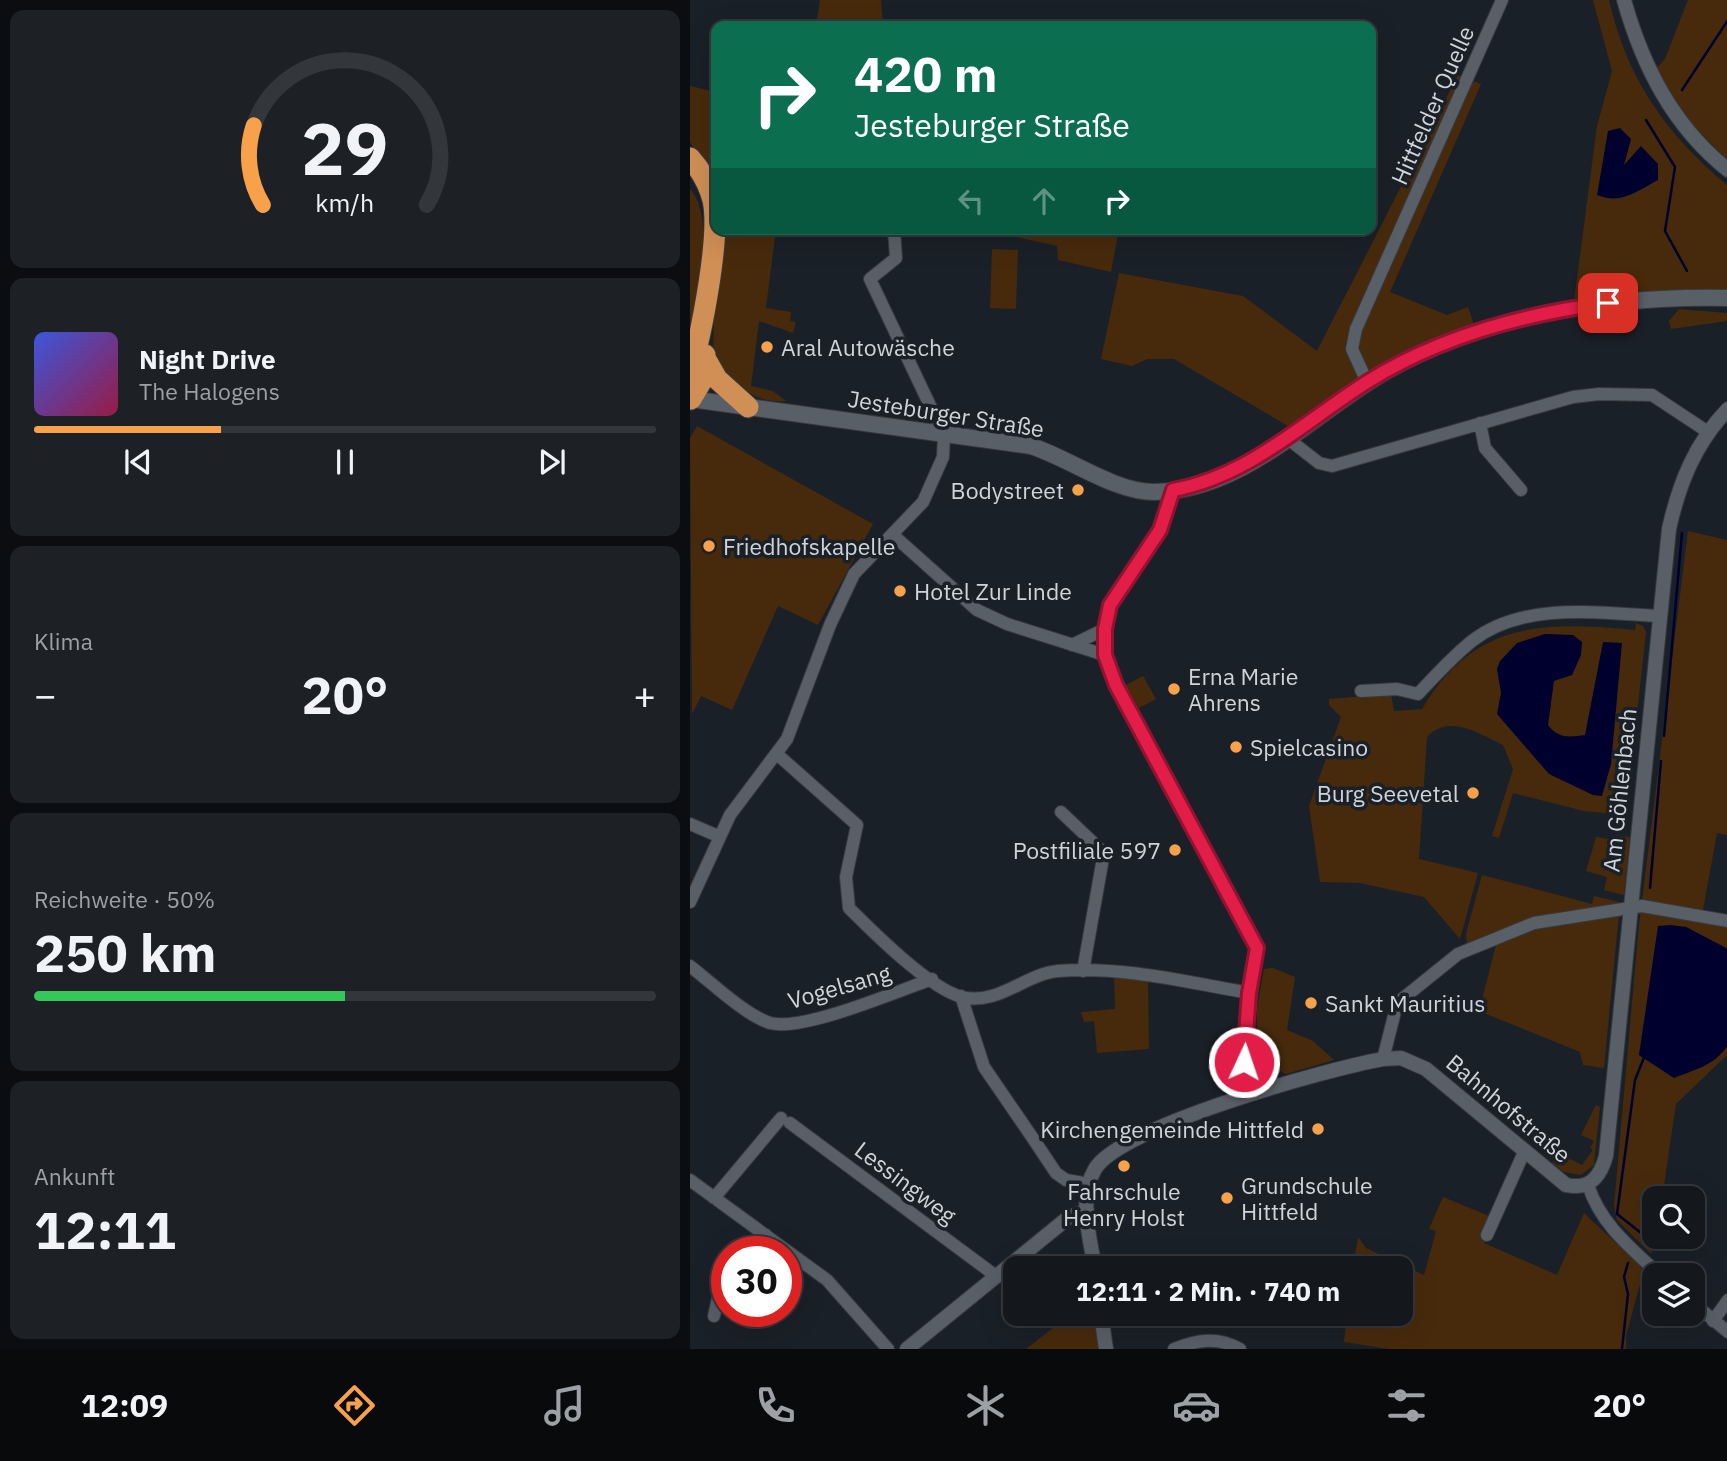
<!DOCTYPE html>
<html lang="de">
<head>
<meta charset="utf-8">
<style>
  body { margin:0; font-family:"IBM Plex Sans",sans-serif; background:#1d2126; color:#f1f3f6; height:100vh; display:flex; flex-direction:column; font-size:26px; white-space:nowrap }
  * { box-sizing:border-box; margin:0 }
  p { font-size:23px; color:#9da0a4 }
  .icon { flex:none; width:38px; height:38px; fill:none; stroke:currentColor; stroke-width:2; stroke-linecap:round; stroke-linejoin:round }
  .map { position:relative; flex:1; overflow:hidden }
  .sheet { display:flex; flex-direction:column; gap:10px; padding:10px; background:#0b0d10; width:690px }
  .sheet>* { flex:none }
  .hud { position:absolute; left:21px; top:21px; width:665px; height:214px; border-radius:14px; box-shadow:0 7px 28px #0002,0 0 0 2px #33373b; background:#0b6e4f; color:#fff; overflow:hidden }
  .controls { position:absolute; left:952px; top:1186px; display:grid; gap:14px }
  .controls a { display:grid; place-items:center; width:63px; height:63px; border-radius:14px; background:#14181d; box-shadow:0 7px 28px #0002,0 0 0 2px #33373b; font-size:35px }
  .speed { position:absolute; left:21px; top:1236px; display:flex; gap:14px; font-size:35px; font-weight:700; text-align:center }
  .speed>* { display:grid; place-content:center; width:91px; height:91px; border-radius:50%; background:#14181d; box-shadow:0 7px 28px #0002,0 0 0 2px #33373b; line-height:1 }
  .speed .limit { border:10px solid #d22; background:#fff; color:#111 }
  .pin { position:absolute; display:grid; place-items:center; width:60px; height:60px; color:#fff; margin:-30px; border-radius:14px; box-shadow:0 4px 10px #0006 }
  .me { position:absolute; width:77px; margin:-38px; rotate:3deg; stroke-linejoin:round; filter:drop-shadow(0 0 5px #0008) }
  .turn { display:flex; align-items:center; gap:24px; height:147px; padding:0 28px; font-size:32px }
  .turn .icon { width:91px; height:91px; stroke-width:2.5 }
  .turn b { display:block; font-size:49px; line-height:60px }
  .lanes { display:flex; align-items:center; height:66px; padding:0 28px; background:#0003; justify-content:center; gap:35px; direction:ltr }
  .lanes .off { opacity:.35 }
  .big { font-size:52px; font-weight:700; line-height:1.1 }
  .sheet .widget { flex:1; display:flex; flex-direction:column; justify-content:center; gap:10px; min-width:0; padding:0 24px; border-radius:14px; background:#1d2126 }
  .sheet .dial { align-items:center; gap:0 }
  .dial svg { height:182px; overflow:visible; fill:none; stroke:#33373b; stroke-width:7; stroke-linecap:round; text-anchor:middle }
  .dial text { fill:#f1f3f6; stroke:none }
  .song { display:flex; align-items:center; gap:21px }
  .cover { width:84px; height:84px; border-radius:10px; background:linear-gradient(135deg,hsl(230 70% 55%),hsl(340 70% 35%)) }
  .played { height:7px; border-radius:4px; background:linear-gradient(90deg,#f8a14b 30%,#33373b 30%) }
  .keys { display:flex; justify-content:space-around; direction:ltr }
  .heat { display:flex; justify-content:space-between; align-items:center; font-size:38px; direction:ltr }
  .charge { height:10px; border-radius:5px; background:linear-gradient(90deg,#34c759 50%,#33373b 0) }
  .trip { position:absolute; left:313px; top:1256px; width:410px; height:70px; border-radius:14px; background:#14181d; box-shadow:0 7px 28px #0002,0 0 0 2px #33373b; font-weight:700; line-height:70px; text-align:center }
  .tab-bar { display:flex; height:112px; justify-content:space-around; align-items:center; background:#080a0c; color:#9da0a4 }
  .tab-bar .icon { width:49px; height:49px }
  .tab-bar .current { color:#f8a14b }
  .tab-bar b { font-size:32px; color:#f1f3f6 }
  main { display:flex; flex:1; min-height:0 }
  .map>svg:first-child { display:block }
</style>
</head>
<body>
<main>
<section class="sheet">
<div class="widget dial"><svg viewBox="0 0 100 80">
<path d="M14 69A42 42 0 1 1 86 69"/>
<path d="M14 69A42 42 0 0 1 10 34" stroke="#f8a14b"/>
<text x="50" y="56" font-size="32" font-weight="700">29</text>
<text x="50" y="72" font-size="11">km/h</text>
</svg></div>
<div class="widget">
<div class="song"><i class="cover"></i><div><b>Night Drive</b><p>The Halogens</p></div></div>
<div class="played"></div>
<div class="keys"><svg class="icon" aria-label="previous" viewBox="0 0 24 24"><path d="M18 5L8 12l10 7zM5 5v14"/></svg><svg class="icon" aria-label="pause" viewBox="0 0 24 24"><path d="M8 5v14M16 5v14"/></svg><svg class="icon" aria-label="next" viewBox="0 0 24 24"><path d="M6 5l10 7-10 7zM19 5v14"/></svg></div>
</div>
<div class="widget"><p>Klima</p>
<div class="heat"><a>−</a><b class="big">20°</b><a>+</a></div>
</div>
<div class="widget"><p>Reichweite · 50%</p><b class="big">250 km</b><div class="charge"></div></div>
<div class="widget"><p>Ankunft</p><b class="big">12:11</b></div>
</section>
<div class="map">
<svg width="1038" height="1349" viewBox="0 0 1038 1349">
  <rect width="100%" height="100%" fill="#1a2027"/>
  <!-- green -->
  <path fill="#472a0c" d="M130,0H191L193,26H126Z
    M903,0H919C937,79 976,134 1037,185V292L1018,289L884,301L907,126L922,71Z
    M998,0H1037V160L985,106L966,69L975,59Z
    M768,75L791,84L700,292L757,315L778,307L784,325L668,380L598,426L484,359H457L442,366L411,359L429,273L553,296L627,351Z
    M0,86L26,92V184L0,142Z
    M0,189C27,217 5,302 0,338Z
    M36,229H86L76,308L101,312L100,321L106,322L103,333L69,321L61,386L83,391L96,401C63,404 43,382 23,360L24,317Z
    M289,229H429L421,272L368,260L367,246Z
    M302,249L328,250L326,309L300,308Z
    M989,309L1037,313V321L981,329L979,321Z
    M7,426L183,524L128,625L88,606L42,710L11,696L2,714L0,438Z
    M998,531L1037,540V835L1027,833L1012,915L1037,921V949L996,927L974,926L949,1055L984,1078C1003,1070 1026,1065 1037,1046V1055L986,1104L972,1199H964L965,1237L961,1254L927,1220L924,1205L949,925Z
    M946,623L953,626L956,632L936,815L894,811L823,793L809,838L802,836L823,769L813,745C790,734 759,713 737,737L729,859L788,873L770,939L734,897L670,883L630,882L619,806L651,717L639,705V699L701,694L704,711L732,709C784,621 853,621 945,630Z
    M453,676L466,699L449,708L436,685Z
    M926,835L940,837L934,895L914,890L917,877L896,871L906,837L925,840Z
    M792,875L902,904L904,896L929,902L928,907L777,944L776,934Z
    M929,913L914,1068L893,1065L890,1052L789,1011L806,945L844,928Z
    M583,968L605,977L597,1030L623,1041L644,1060L596,1074L567,1059V1007L574,969Z
    M424,978L458,980L459,1049L407,1053L404,1021L394,1022L391,1012L425,1009Z
    M906,1105L910,1107L904,1165L891,1175L874,1172L862,1163L870,1154L892,1165L903,1150L900,1148L904,1141L891,1135Z
    M753,1197L804,1218L794,1243L867,1275L894,1213L898,1217L954,1269L936,1336V1349H699L654,1342L657,1314H710V1269H663L668,1237L676,1248L734,1275L746,1231L739,1229Z
    M406,1314L410,1349H336L373,1320Z"/>
  <!-- water -->
  <path fill="#00002e" d="M930,128L941,139L934,165L951,146L968,164V180C947,191 931,205 907,195L918,131Z
    M855,634L883,635L892,642L891,655L882,675L864,681L858,725C868,739 880,737 895,735L913,642L932,643L921,764L912,796L903,795L859,774L807,714L811,693L807,669L810,661L827,643Z
    M981,925L996,927L1038,949L1037,1046C1025,1065 1004,1070 984,1078L949,1055L968,926Z"/>
  <g fill="none" stroke-linecap="round" stroke-linejoin="round">
    <!-- stream -->
    <path stroke="#00002e" stroke-width="2.5" d="M992,90L1038,20
      M956,120L985,167L975,231L997,271
      M974,736L992,533
      M960,888L971,761
      M955,1236L927,1214L945,1080L955,1055
      M932,1349L938,1294L934,1277L938,1263"/>
    <defs>
      <path id="minor" d="M677,382L662,349L666,329L812,0
        M790,423L795,448L831,490
        M597,438L629,463L642,466L883,397L909,394L962,395L1018,432
        M483,490L470,530L420,605L415,629V655L426,685L567,948C561,997 553,1044 557,1094
        M203,535L287,610L317,624L415,655
        M382,645L415,629
        M671,691L707,689L728,694C745,676 762,657 782,641C833,601 909,613 970,616
        M88,755L167,825L156,877L159,908C183,932 240,989 272,997C308,1006 335,974 368,971C432,966 496,982 559,993
        M371,812L411,850L413,858L393,971
        M0,824L28,836
        M0,902L40,815L97,739L140,625L164,574L233,502L253,457L254,435L180,279L206,258L204,229
        M0,966C22,983 55,1015 80,1023C112,1032 208,991 242,979
        M271,996L294,1067L344,1140L366,1173L376,1180L399,1184
        M693,1059L706,1008L711,1000L768,954L844,923L952,906L1038,921
        M100,1123L306,1276
        M0,1180L137,1280L198,1349
        M898,1185C911,1225 941,1248 971,1276
        M24,1198L91,1118
        M797,1235L835,1150
        M64,1251L76,1235
        M1003,1303L1038,1332
        M24,1316L28,1298L37,1287
        M1023,1321L1038,1300
        M484,1349C507,1340 527,1336 550,1349"/>
      <path id="tertiary" d="M934,0C953,67 983,126 1038,170
        M405,1269C400,1238 388,1198 405,1169C431,1126 638,1069 693,1059L711,1058L736,1069L876,1185C899,1190 910,1178 916,1156L979,529C989,484 1005,443 1038,409
        M411,1314L416,1349
        M217,1349L379,1217L397,1211"/>
      <path id="secondary" d="M0,399L341,446C379,458 424,492 464,492C556,491 624,411 700,369C803,313 921,296 1038,298"/>
      <path id="motorway" d="M0,158C11,170 19,185 23,200C31,236 11,336 0,372
        M15,358L27,379L58,407
        M1,399L11,382L15,355"/>
    </defs>
    <!-- minor casing -->
    <use href="#minor" stroke="#363a40" stroke-width="14"/>
    <!-- tertiary casing -->
    <use href="#tertiary" stroke="#363a40" stroke-width="16"/>
    <!-- secondary casing -->
    <use href="#secondary" stroke="#363a40" stroke-width="18"/>
    <!-- motorway casing -->
    <use href="#motorway" stroke="#363a40" stroke-width="23"/>
    <!-- minor -->
    <use href="#minor" stroke="#595f67" stroke-width="12"/>
    <!-- tertiary -->
    <use href="#tertiary" stroke="#595f67" stroke-width="14"/>
    <!-- secondary -->
    <use href="#secondary" stroke="#595f67" stroke-width="16"/>
    <!-- motorway -->
    <use href="#motorway" stroke="#cf8f55" stroke-width="21"/>
  </g>
  <g fill="none" stroke-linecap="round" stroke-linejoin="round">
    <defs>
      <path id="route" d="M554,1062L559,993L567,948L426,685L415,655V629L420,605L470,530L483,490C559,476 614,422 677,382C750,336 833,314 918,303"/>
    </defs>
    <!-- route casing -->
    <use href="#route" stroke="#92132f" stroke-width="18"/>
    <!-- route -->
    <use href="#route" stroke="#e11d48" stroke-width="12"/>
  </g>
  <!-- markers -->
  <g fill="#f8a14b" stroke="#1a2027" stroke-width="2.5">
    <circle cx="77" cy="347" r="7"/>
    <circle cx="388" cy="490" r="7"/>
    <circle cx="19" cy="546" r="7"/>
    <circle cx="210" cy="591" r="7"/>
    <circle cx="484" cy="689" r="7"/>
    <circle cx="546" cy="747" r="7"/>
    <circle cx="783" cy="793" r="7"/>
    <circle cx="485" cy="850" r="7"/>
    <circle cx="621" cy="1003" r="7"/>
    <circle cx="628" cy="1129" r="7"/>
    <circle cx="434" cy="1166" r="7"/>
    <circle cx="537" cy="1198" r="7"/>
  </g>
  <g text-anchor="middle" dominant-baseline="central" stroke-width="7" stroke-linejoin="round" paint-order="stroke">
    <!-- street labels -->
    <g font-size="23" fill="#d0d4d9" stroke="#1a2027">
      <text transform="translate(742 105) rotate(-66)">Hittfelder Quelle</text>
      <text transform="translate(256 413) rotate(9)">Jesteburger Straße</text>
      <text transform="translate(929 790) rotate(-84)">Am Göhlenbach</text>
      <text transform="translate(149 986) rotate(-16)">Vogelsang</text>
      <text transform="translate(819 1108) rotate(40)">Bahnhofstraße</text>
      <text transform="translate(216 1182) rotate(37)">Lessingweg</text>
    </g>
    <!-- poi labels -->
    <g font-size="23" fill="#d0d4d9" stroke="#1a2027" text-anchor="start">
      <text x="91" y="347">Aral Autowäsche</text>
      <text x="374" y="490" text-anchor="end">Bodystreet</text>
      <text x="33" y="546">Friedhofskapelle</text>
      <text x="224" y="591">Hotel Zur Linde</text>
      <text x="498" y="676">Erna Marie<tspan x="498" dy="26">Ahrens</tspan></text>
      <text x="560" y="747">Spielcasino</text>
      <text x="769" y="793" text-anchor="end">Burg Seevetal</text>
      <text x="471" y="850" text-anchor="end">Postfiliale 597</text>
      <text x="635" y="1003">Sankt Mauritius</text>
      <text x="614" y="1129" text-anchor="end">Kirchengemeinde Hittfeld</text>
      <text x="551" y="1185">Grundschule<tspan x="551" dy="26">Hittfeld</tspan></text>
      <text x="434" y="1191" text-anchor="middle">Fahrschule<tspan x="434" dy="26">Henry Holst</tspan></text>
    </g>
  </g>
</svg>
<div class="controls">
<a><svg class="icon" aria-label="search" viewBox="0 0 24 24"><circle cx="10" cy="10" r="6"/><path d="M15 15l6 6"/></svg></a>
<a><svg class="icon" aria-label="layers" viewBox="0 0 24 24"><path d="M12 4l9 5-9 5-9-5zM3 14l9 5 9-5"/></svg></a>
</div>
<div class="speed"><div class="limit">30</div></div>
<div class="pin" style="left:918px;top:303px;background:#d93025"><svg class="icon" aria-label="arrive" viewBox="0 0 24 24"><path d="M6 21V4h12l-3 4 3 4H6"/></svg></div>
<svg class="me" style="left:554px;top:1062px" viewBox="-20 -20 40 40"><circle r="17" fill="#e11d48" stroke="#fff" stroke-width="3"/><path d="M0-11L8 9 0 5-8 9z" fill="#fff"/></svg>
<div class="trip">12:11 · 2 Min. · 740 m</div>
<div class="hud">
<div class="turn"><svg class="icon" aria-label="right" viewBox="0 0 24 24"><path d="M7 20v-9h11M14 6l5 5-5 5"/></svg><div><b>420 m</b>Jesteburger Straße</div></div>
<div class="lanes"><svg class="icon off" aria-label="left" viewBox="0 0 24 24"><path d="M17 20v-9H6M10 6l-5 5 5 5"/></svg><svg class="icon off" aria-label="ahead" viewBox="0 0 24 24"><path d="M12 20V5M6 11l6-6 6 6"/></svg><svg class="icon" aria-label="right" viewBox="0 0 24 24"><path d="M7 20v-9h11M14 6l5 5-5 5"/></svg></div>
</div>
</div>
</main>
<nav class="tab-bar">
<b>12:09</b>
<svg class="icon current" aria-label="directions" viewBox="0 0 24 24"><path d="M12 3l9 9-9 9-9-9zM9 14v-3h6M13 9l2 2-2 2"/></svg>
<svg class="icon" aria-label="music" viewBox="0 0 24 24"><path d="M9 18V5l10-2v13"/><circle cx="6" cy="18" r="3"/><circle cx="16" cy="16" r="3"/></svg>
<svg class="icon" aria-label="phone" viewBox="0 0 24 24"><path d="M5 4h4l2 5-3 2q2 4 5 5l2-3 5 2v4C11 20 4 13 5 4z"/></svg>
<svg class="icon" aria-label="climate" viewBox="0 0 24 24"><path d="M12 3v18M4 7l16 10M4 17L20 7"/></svg>
<svg class="icon" aria-label="car" viewBox="0 0 24 24"><path d="M5 17H2v-5l4-1 3-4h7l3 4 3 1v5h-3M9 17h6M6 11h13"/><circle cx="7" cy="17" r="2"/><circle cx="17" cy="17" r="2"/></svg>
<svg class="icon" aria-label="filters" viewBox="0 0 24 24"><path d="M4 7h16M4 17h16"/><circle cx="9" cy="7" r="2"/><circle cx="15" cy="17" r="2"/></svg>
<b>20°</b>
</nav>
</body>
</html>
